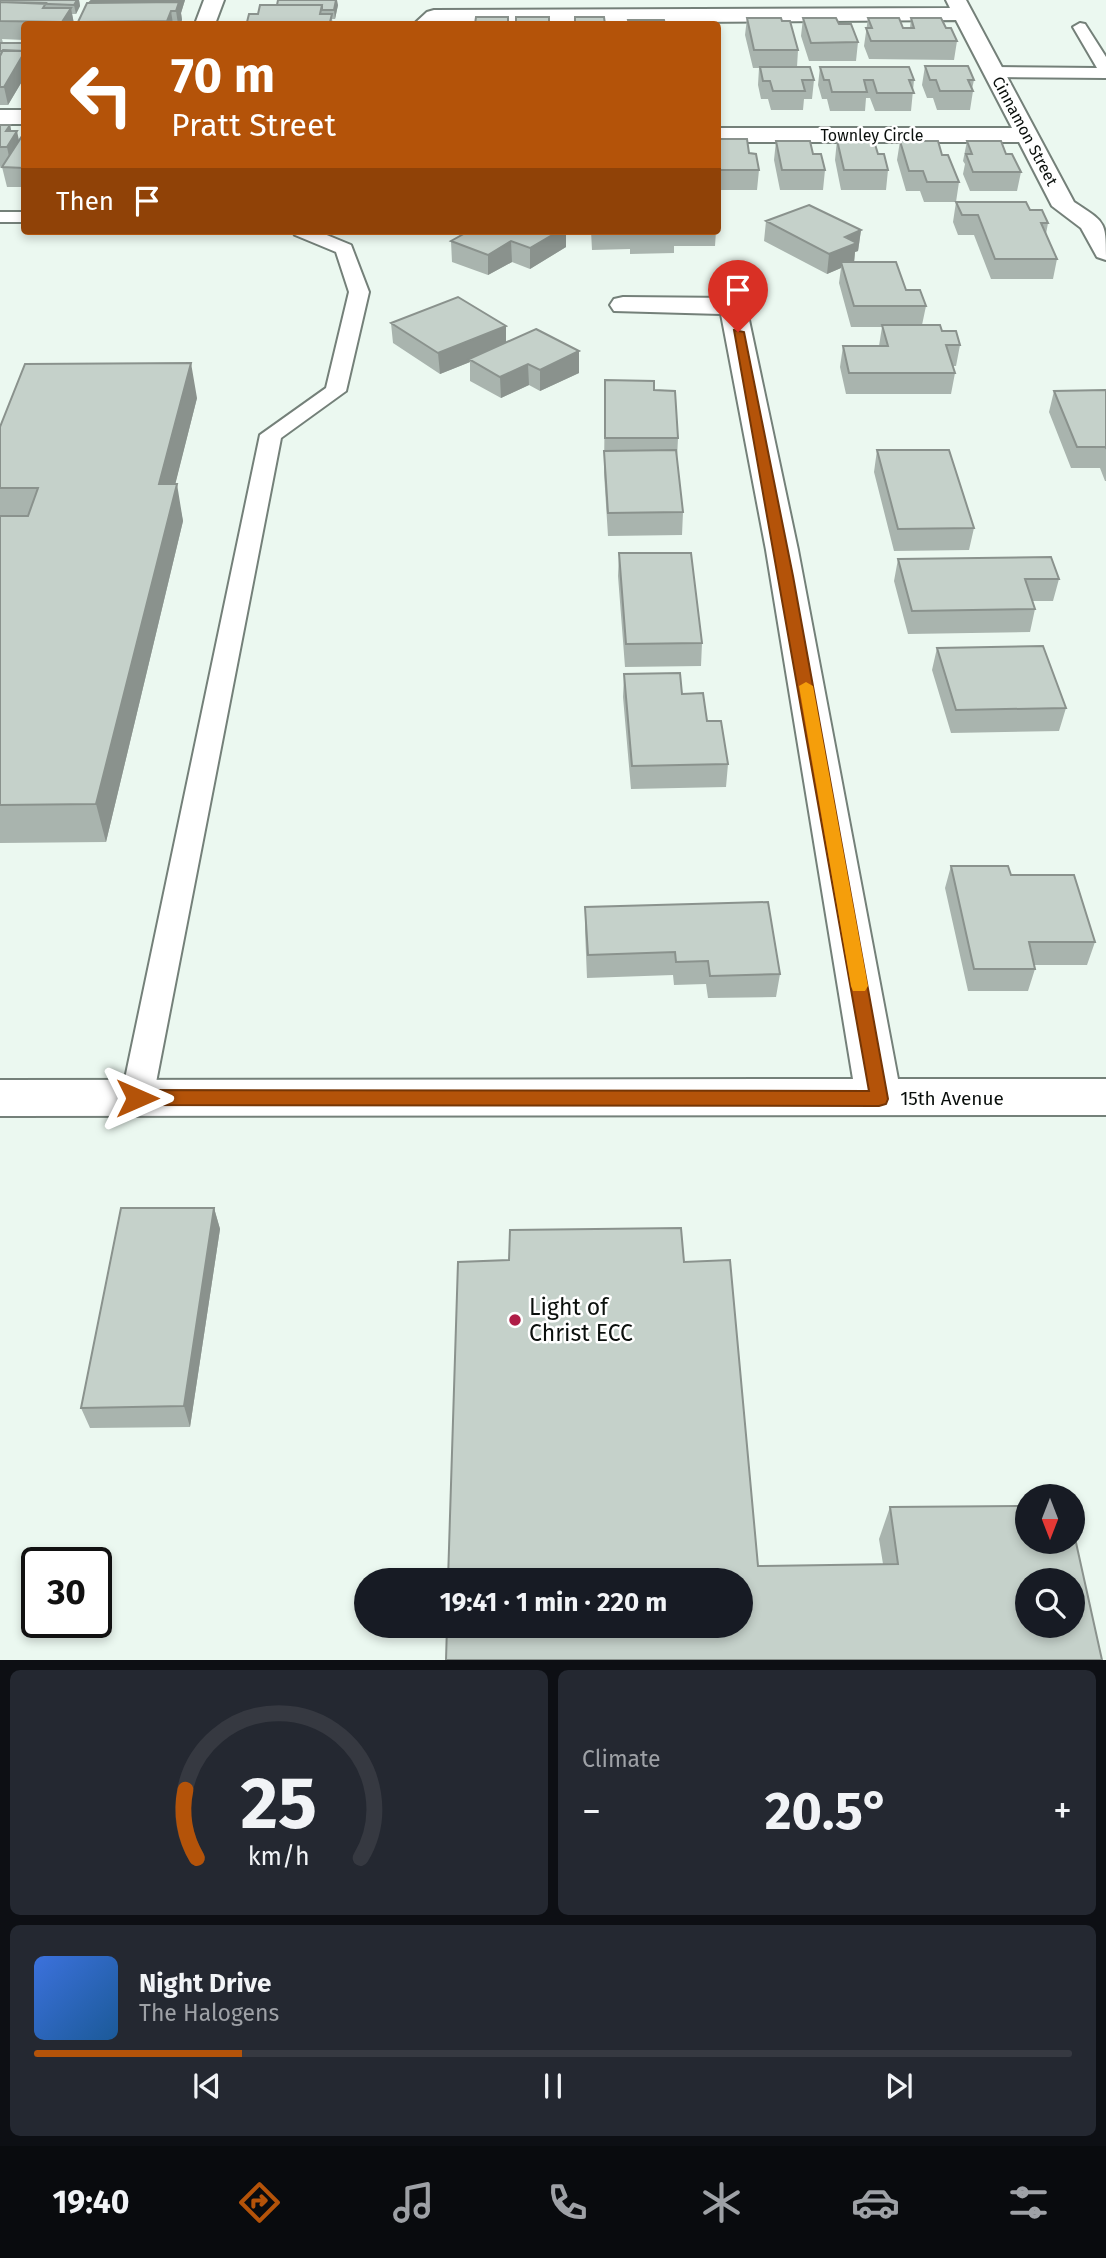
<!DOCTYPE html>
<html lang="en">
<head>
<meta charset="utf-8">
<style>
  body { margin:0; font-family:"Fira Sans",sans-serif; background:#242831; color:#f1f3f6; height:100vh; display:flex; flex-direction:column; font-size:26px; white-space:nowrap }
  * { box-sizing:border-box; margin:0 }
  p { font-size:23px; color:#9ea1a6 }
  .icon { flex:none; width:38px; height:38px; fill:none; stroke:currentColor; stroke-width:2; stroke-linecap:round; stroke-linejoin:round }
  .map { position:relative; height:1660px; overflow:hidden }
  .drawer { display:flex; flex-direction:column; gap:10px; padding:10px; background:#0d0f14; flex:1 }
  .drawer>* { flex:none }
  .hud { position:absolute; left:21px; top:21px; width:700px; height:214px; border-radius:7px; box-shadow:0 4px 10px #0003; background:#b45309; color:#fff; overflow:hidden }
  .needle { width:46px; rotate:180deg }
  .controls { position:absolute; left:1015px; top:1484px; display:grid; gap:14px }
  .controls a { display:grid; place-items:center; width:70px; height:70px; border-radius:50%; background:#171b24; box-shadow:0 4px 10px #0003; font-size:35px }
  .speed { position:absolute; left:21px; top:1547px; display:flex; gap:14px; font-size:35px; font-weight:700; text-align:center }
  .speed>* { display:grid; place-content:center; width:91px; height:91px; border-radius:50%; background:#171b24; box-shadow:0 4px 10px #0003; line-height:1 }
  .speed .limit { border:4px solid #111; border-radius:10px; background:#fff; color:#111 }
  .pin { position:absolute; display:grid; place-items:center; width:60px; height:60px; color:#fff; margin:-72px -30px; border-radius:50% 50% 50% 0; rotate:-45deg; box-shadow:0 0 7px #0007 }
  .pin .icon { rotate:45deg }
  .me { position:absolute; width:77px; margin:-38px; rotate:90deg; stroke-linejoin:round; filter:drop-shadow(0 0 5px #0008) }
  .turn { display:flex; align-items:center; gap:24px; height:147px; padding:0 35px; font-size:32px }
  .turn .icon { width:91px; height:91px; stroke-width:2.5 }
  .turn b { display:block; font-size:49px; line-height:60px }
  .then { display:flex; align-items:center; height:66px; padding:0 35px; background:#0003; gap:14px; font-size:26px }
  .big { font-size:52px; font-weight:700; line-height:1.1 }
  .drawer .tile { flex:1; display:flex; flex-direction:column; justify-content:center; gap:10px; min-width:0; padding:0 24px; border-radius:10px; background:#242831 }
  .drawer .dial { align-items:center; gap:0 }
  .dial svg { height:182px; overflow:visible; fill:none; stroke:#363941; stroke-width:7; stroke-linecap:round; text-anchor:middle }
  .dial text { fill:#f1f3f6; stroke:none }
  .song { display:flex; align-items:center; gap:21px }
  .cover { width:84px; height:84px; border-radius:10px; background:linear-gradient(135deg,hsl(220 70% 55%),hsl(210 70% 35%)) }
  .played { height:7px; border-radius:4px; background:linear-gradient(90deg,#b45309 20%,#363941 20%) }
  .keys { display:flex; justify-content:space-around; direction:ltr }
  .heat { display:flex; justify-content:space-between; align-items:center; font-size:38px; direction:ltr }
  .drawer .tiles { flex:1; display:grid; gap:10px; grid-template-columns:1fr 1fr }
  .tile:last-child { grid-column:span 2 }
  .trip { position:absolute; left:354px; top:1568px; width:399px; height:70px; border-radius:35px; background:#171b24; box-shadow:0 4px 10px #0003; font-weight:700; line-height:70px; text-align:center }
  .tabs { display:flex; height:112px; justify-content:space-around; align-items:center; background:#090b0e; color:#9ea1a6 }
  .tabs .icon { width:49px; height:49px }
  .tabs .selected { color:#b45309 }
  .tabs b { font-size:32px; color:#f1f3f6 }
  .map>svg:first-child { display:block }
</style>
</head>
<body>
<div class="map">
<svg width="1106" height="1660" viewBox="0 0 1106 1660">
  <rect width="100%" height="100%" fill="#ebf8f0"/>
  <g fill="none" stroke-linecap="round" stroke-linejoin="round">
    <defs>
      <path id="service" d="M1080,23L1085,24L1106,57V78L993,77L985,72L993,67L1097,68L1073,27Z
        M0,212H24V222H0Z
        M292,231H317L351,245L369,292L346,391L281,438L153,1098L148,1107L137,1111L126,1107L121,1098L260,435L326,388L349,292L336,252L295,235Z"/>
      <path id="minor" d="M204,0H224L215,24H195Z
        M946,0H966L1074,202C1106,223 1106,221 1106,260L1097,257L1081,228L1052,206L1019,142H718V128H1012L956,20L414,24L427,12L434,10L950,8Z
        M0,110H24V124H0Z
        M623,297L733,298L742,300L746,306L798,550L898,1079H1106V1115L0,1116V1080L853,1079L766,550L721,314L614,311L610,305L614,299Z"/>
    </defs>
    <!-- service casing -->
    <use href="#service" stroke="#748079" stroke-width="4"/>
    <!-- minor casing -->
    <use href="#minor" stroke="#748079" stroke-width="4"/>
    <!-- service -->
    <use href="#service" fill="#fff" fill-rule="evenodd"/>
    <!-- minor -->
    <use href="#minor" fill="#fff" fill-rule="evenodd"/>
  </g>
  <!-- wall -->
  <path fill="#a9b4ae" d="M0,0H79L80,6L76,14H72L74,24H24V40L2,39L3,43H24V78L8,105H0Z
    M185,0L181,13L182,20L180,24H78V22L91,3V1Z
    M338,5L335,19H332L333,24H247V22L258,14Z
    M747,18L782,21L798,50L797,67L814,80L812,99H804L803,110H771L768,99H761L758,85L759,68H753L745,35Z
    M803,18L839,24L858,42L856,61H809L801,36Z
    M868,18L903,28H910L911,18L946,28L957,41L954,60L869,59L864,46Z
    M925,66L974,80L972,89L973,91L970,110H937L933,98H927L922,85Z
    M820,67L914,80L911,111H875L870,98H866L865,111H830L827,99H822L818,85Z
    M0,125H10L11,131L19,142L24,133V187H7L2,167L3,166L0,167Z
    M718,139L749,153L759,170L757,190H718Z
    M837,140L878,154L888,170L886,190H841L835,160Z
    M776,141L813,154L825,170L823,190H780L774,160Z
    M900,141L942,155L959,182L956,202H924L920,191H906L897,160Z
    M967,141L1006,154L1021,172L1017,191H970L963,174L965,164L963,161Z
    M956,202L1030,210L1048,223L1046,234L1057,259L1053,279H991L974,235H958L953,222Z
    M766,221L861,230L858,251L855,252L854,262L906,290L926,306L922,325L942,331L960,345L956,366H953L955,373L951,394H846L840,367L843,346H879L882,327H851L839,283L841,268L827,274L764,241Z
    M469,231L566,247L530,269L512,262L488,275L452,262L451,241Z
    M591,231H716L715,246H674V253L630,254V249L592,250Z
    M391,323L506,342L579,373L540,391L529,385L501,398L470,381V362L440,374L393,343Z
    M605,380L654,390L678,438L677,459L683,512L682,535L608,536L604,473Z
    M1106,390V481H1105L1100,468H1071L1049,412L1054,391Z
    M197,398L175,484L183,521L106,842L0,843V427Z
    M877,450L974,528L969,550L894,551L874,472Z
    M619,553L702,643L701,666L625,667L618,576Z
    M898,559L1059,579L1053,601H1032L1035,609L1030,632L908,634L894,581Z
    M937,648L1066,708L1059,731L951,733L932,670Z
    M624,674L682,694L707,721L728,764L726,787L631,789L623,697Z
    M951,866L1011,875L1095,942L1087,965H1034L1035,969L1028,991H968L945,888Z
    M585,907L780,974L776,997L708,998L706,984L674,985L673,975L587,978L585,930Z
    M214,1208L220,1229L190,1427L90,1428L81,1408Z
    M684,1262L758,1566L883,1564L879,1539L890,1507L1102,1660H446Z"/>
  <!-- shaded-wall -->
  <path fill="#8a928d" d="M77,0H79L80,6L76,14L74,5Z
    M176,0H185L181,13L182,20L180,24H178L176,11L177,7Z
    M336,0H337L338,5L335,19L334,10Z
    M71,8L74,24H63L62,22Z
    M171,11L173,24H167V21Z
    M24,53V78L8,105L4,87Z
    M10,125L13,138L17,131L21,150L11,166L7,147L6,131Z
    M861,230L858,251L855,252L854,263L841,262V268L827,274L829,254L845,237Z
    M557,231H566V247L530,269V248Z
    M511,241L512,262L488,275V255Z
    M506,326V347L469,359L470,362L440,374L438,353Z
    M579,351V373L540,391V370Z
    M191,363L197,398L166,521L159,484Z
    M528,364L529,385L501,398L500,377Z
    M177,484L183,521L106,842L96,804Z
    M214,1208L220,1229L190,1427L184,1406Z"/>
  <!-- building -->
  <path fill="#c5d1ca" stroke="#8a928d" stroke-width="2" fill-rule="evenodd" d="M0,0H77L74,5L0,2Z
    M92,0H176L91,1Z
    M278,0H336L334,10H322V5H277Z
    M0,2L46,3L43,8H71L62,22L0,21Z
    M179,2L176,11H171L167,21L78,22L87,3Z
    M260,5H322L320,14H332L330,22H247L249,14H258Z
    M476,17H508V24H475Z
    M516,17H549V24H516Z
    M575,17H604L605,24H575Z
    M747,18H781L782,21H790L798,50H754Z
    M803,18H836L839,24H851L858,42L811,43Z
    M868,18H899L903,28H914L911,18H941L946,28H951L957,41H871L866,28H872Z
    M628,20H664L665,24H629Z
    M0,43H24V51H0Z
    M3,50L24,51V53L4,87H0V56Z
    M925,66H968L974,80H968L973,91H940L936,80H930Z
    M760,67H810L814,80H802L805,91H773L770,81H763Z
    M820,67H909L914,80H909L914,93H877L873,80H864L867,92H832L829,80H824Z
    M0,125H10L6,131H17L7,147H0Z
    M24,133V168L2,167Z
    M718,139H747L749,153L756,154L759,170H718Z
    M837,140L874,141L878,154H884L888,170H844Z
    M776,141H810L813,154H821L825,170H782Z
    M900,141H938L942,155H948L959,182H927L923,171H909Z
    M967,141H1001L1006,154H1012L1021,172H973L966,154H972Z
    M956,202H1026L1030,210H1042L1048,223H1041L1057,259H995L978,215H962Z
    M809,205L861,230L845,237L857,243L829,254L766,221Z
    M469,231H559L530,248L511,241L488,255L451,241Z
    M631,231H675V233L631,234Z
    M841,262H896L906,290H920L926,306H854Z
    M458,297L506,326L438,353L391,323Z
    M882,325H940L942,331H956L960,345H946L955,373H849L843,346H888Z
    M536,329L579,351L540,370L528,364L500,377L469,359Z
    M191,363L159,484H177L96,804L0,805V516H28L38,488H0V427L25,364Z
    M605,380L654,381V390L675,391L678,438H605Z
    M1106,390V448L1105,447H1077L1054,391Z
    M676,450L683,512L608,513L604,451Z
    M877,450H949L974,528L898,529Z
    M619,553H691L702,643L626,644Z
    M1051,557L1059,579H1025L1035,609L912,611L898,559Z
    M1043,646L1066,708L956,710L937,648Z
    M680,673L682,694L703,693L707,721H721L728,764L632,766L624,674Z
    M951,866H1008L1011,875H1074L1095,942H1029L1035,969H974Z
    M768,902L780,974L710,976L708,961L676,962L675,952L588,955L585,907Z
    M121,1208H214L184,1406L81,1408Z
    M681,1228L684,1262L730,1260L758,1566L898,1564L890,1507L1027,1506V1542H1073V1529L1102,1660H446L447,1626H740V1580H448L458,1262L509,1260L510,1230ZM1027,1580H1073V1626H1027Z"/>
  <!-- route -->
  <path fill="#b45309" stroke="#753606" stroke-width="2" d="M734,330L744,332L793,576L888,1099L886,1104L879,1106L137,1105L130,1103L127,1098L130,1092L137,1090L869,1091Z"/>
  <!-- slow -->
  <path fill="#f59e0b" d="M806,682L813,686L868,986L865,991H853L851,986L799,686Z"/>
  <!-- markers -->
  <circle fill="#af1c46" stroke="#fff" stroke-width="2.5" cx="515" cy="1320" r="7"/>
  <g text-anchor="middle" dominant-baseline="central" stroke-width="5" stroke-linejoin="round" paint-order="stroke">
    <!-- far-street labels -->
    <g font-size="16" fill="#0a0f0c" stroke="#fff">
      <text transform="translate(1025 131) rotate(62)">Cinnamon Street</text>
      <text x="872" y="135">Townley Circle</text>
    </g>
    <!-- street labels -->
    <g font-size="19" fill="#0a0f0c" stroke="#fff">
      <text x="952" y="1098">15th Avenue</text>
    </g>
    <!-- near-poi labels -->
    <g font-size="23" fill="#0a0f0c" stroke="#fff" text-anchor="start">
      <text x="529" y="1307">Light of<tspan x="529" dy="26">Christ ECC</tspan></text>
    </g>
  </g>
</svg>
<div class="controls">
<a><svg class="needle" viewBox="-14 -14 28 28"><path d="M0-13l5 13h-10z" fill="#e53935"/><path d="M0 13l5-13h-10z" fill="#9ea1a6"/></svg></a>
<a><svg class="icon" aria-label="search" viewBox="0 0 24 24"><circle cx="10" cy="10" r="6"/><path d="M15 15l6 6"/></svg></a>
</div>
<div class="speed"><div class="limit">30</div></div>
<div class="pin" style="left:738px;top:332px;background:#d93025"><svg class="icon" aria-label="arrive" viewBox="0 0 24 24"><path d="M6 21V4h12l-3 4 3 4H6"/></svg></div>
<svg class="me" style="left:137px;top:1098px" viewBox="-20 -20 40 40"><path d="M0-17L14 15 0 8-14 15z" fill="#b45309" stroke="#fff" stroke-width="4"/></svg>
<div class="trip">19:41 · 1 min · 220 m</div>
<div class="hud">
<div class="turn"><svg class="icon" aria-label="left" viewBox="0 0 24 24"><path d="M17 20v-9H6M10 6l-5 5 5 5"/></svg><div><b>70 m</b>Pratt Street</div></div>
<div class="then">Then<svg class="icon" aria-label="arrive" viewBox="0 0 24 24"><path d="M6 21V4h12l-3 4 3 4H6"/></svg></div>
</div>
</div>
<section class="drawer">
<div class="tiles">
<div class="tile dial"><svg viewBox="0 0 100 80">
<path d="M14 69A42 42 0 1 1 86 69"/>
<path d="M14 69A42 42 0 0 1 9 39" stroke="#b45309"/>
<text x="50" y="56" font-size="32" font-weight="700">25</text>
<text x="50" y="72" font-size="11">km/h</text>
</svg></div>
<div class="tile"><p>Climate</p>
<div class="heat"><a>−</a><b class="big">20.5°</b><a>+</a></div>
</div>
<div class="tile">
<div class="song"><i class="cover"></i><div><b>Night Drive</b><p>The Halogens</p></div></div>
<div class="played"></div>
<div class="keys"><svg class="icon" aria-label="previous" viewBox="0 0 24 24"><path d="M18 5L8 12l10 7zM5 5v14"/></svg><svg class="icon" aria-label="pause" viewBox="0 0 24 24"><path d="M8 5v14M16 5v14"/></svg><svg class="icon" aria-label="next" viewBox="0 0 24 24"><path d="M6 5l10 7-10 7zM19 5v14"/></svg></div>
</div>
</div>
</section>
<nav class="tabs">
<b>19:40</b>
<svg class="icon selected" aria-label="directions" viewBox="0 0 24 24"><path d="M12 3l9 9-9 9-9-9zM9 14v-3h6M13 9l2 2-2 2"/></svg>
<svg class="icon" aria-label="music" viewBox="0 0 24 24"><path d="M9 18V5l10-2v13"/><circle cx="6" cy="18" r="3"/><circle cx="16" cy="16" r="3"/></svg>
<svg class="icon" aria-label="phone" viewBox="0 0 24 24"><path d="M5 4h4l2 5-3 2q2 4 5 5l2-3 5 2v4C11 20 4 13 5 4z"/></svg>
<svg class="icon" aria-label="climate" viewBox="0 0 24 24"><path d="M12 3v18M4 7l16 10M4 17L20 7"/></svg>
<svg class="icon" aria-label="car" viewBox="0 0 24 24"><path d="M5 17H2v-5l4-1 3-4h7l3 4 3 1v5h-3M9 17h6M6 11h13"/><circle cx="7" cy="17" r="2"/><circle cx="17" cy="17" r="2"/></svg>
<svg class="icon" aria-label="filters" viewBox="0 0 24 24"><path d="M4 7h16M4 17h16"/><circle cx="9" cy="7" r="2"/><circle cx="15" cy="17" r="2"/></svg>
</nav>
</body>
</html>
